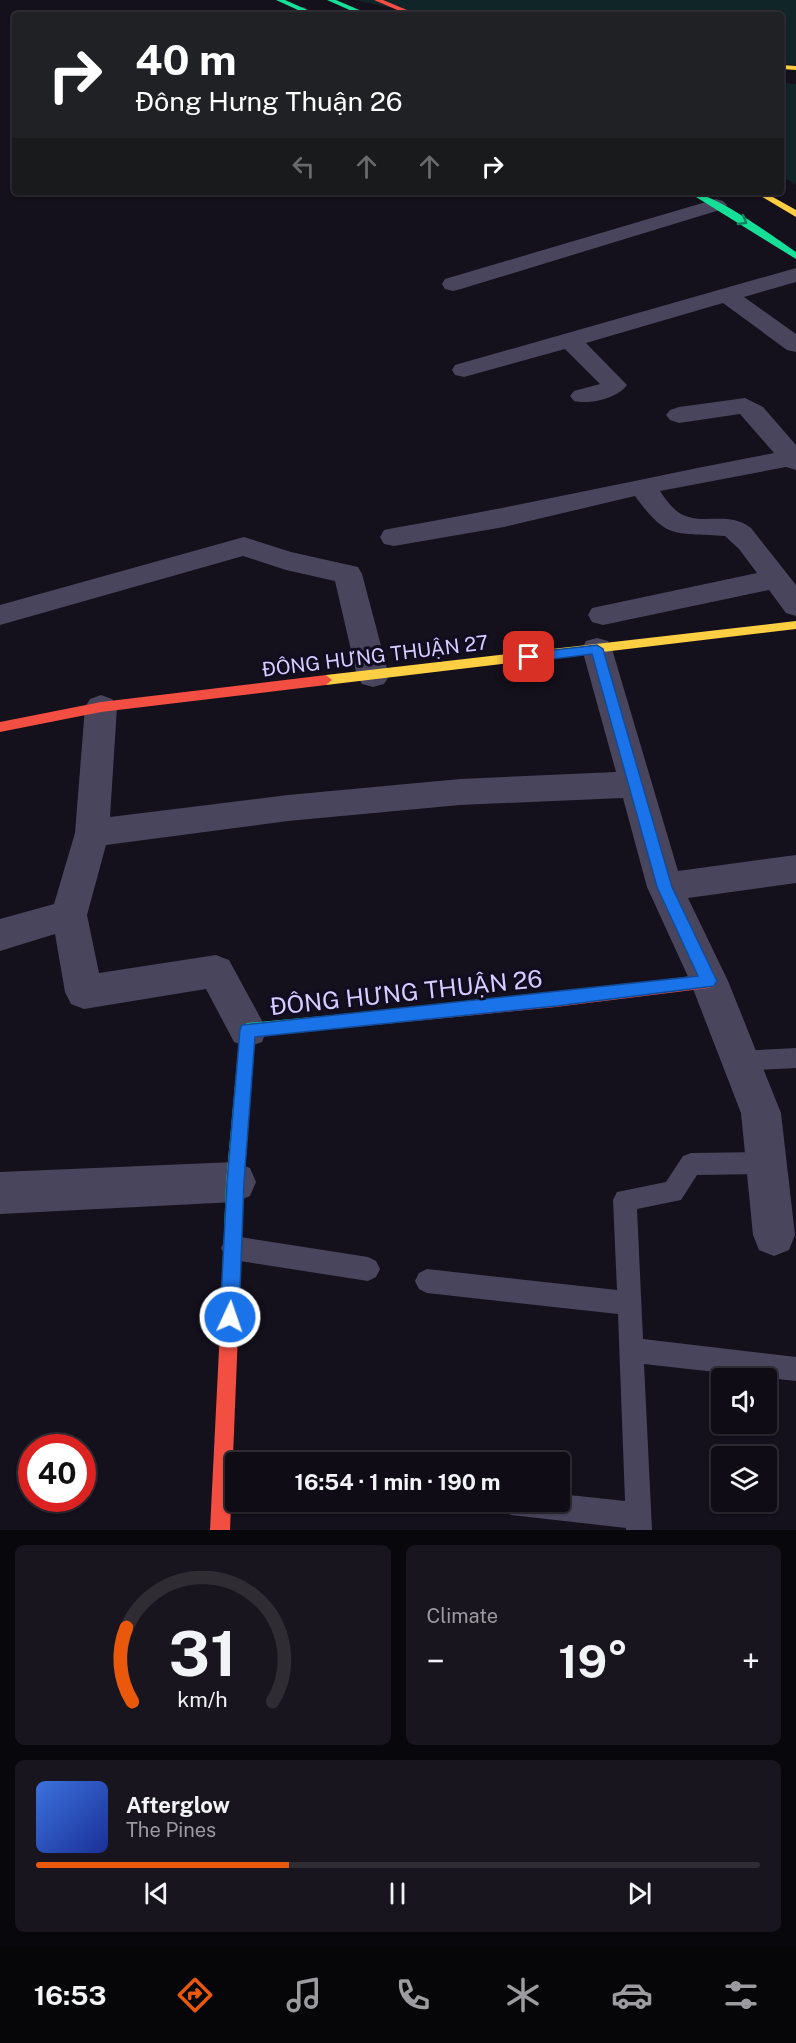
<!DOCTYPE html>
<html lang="en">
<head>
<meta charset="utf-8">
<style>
  body { margin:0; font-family:"Public Sans",sans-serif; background:#18151e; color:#f1f3f6; height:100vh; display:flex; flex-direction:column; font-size:22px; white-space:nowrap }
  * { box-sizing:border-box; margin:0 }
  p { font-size:20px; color:#9b9ba0 }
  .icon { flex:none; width:33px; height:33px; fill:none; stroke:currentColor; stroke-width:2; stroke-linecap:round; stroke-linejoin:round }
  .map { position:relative; height:1530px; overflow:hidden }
  .sheet { display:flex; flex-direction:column; gap:15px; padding:15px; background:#08070c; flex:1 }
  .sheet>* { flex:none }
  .banner { position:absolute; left:12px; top:12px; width:772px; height:183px; border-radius:6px; box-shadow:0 2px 4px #0004,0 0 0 2px #2f2c34; background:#202124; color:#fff; overflow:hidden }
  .tools { position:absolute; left:711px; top:1368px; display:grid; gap:12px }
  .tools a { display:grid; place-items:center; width:66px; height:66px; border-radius:6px; background:#0f0c15; box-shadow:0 2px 4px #0004,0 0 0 2px #2f2c34; font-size:30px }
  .speed { position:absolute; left:18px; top:1434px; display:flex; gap:12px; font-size:30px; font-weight:700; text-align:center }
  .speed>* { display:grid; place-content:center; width:78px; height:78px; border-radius:50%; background:#0f0c15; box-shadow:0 2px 4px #0004,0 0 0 2px #2f2c34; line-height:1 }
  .speed .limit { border:9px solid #d22; background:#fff; color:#111 }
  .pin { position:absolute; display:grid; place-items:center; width:51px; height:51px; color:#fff; margin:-26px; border-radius:12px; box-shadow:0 3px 9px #0006 }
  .me { position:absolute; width:66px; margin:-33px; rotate:3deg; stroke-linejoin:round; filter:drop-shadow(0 0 4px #0008) }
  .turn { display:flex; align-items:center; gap:21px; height:126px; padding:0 24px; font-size:27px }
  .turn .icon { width:78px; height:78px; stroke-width:2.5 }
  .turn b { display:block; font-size:42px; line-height:51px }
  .lanes { display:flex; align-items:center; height:57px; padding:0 24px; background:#0003; justify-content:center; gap:30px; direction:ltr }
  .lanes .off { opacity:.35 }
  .big { font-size:45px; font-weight:700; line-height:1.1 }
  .sheet .tile { flex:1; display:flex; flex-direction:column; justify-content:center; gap:9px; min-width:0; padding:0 21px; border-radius:9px; background:#18151e }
  .sheet .dial { align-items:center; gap:0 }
  .dial svg { height:156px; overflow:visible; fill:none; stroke:#2f2c34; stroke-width:7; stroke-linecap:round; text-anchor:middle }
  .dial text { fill:#f1f3f6; stroke:none }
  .song { display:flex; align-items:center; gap:18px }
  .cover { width:72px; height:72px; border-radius:9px; background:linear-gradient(135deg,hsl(220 70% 55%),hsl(230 70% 35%)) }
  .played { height:6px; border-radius:3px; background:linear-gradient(90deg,#ea580c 35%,#2f2c34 35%) }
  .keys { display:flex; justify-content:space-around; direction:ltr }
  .heat { display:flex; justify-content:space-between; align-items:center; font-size:33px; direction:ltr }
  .sheet .tiles { flex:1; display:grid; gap:15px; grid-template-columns:1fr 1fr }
  .tile:last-child { grid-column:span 2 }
  .trip { position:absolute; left:225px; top:1452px; width:345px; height:60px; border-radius:6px; background:#0f0c15; box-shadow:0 2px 4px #0004,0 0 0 2px #2f2c34; font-weight:700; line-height:60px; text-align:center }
  .dock { display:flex; height:96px; justify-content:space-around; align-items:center; background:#060508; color:#9b9ba0 }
  .dock .icon { width:42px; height:42px }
  .dock .current { color:#ea580c }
  .dock b { font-size:27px; color:#f1f3f6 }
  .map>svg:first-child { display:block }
</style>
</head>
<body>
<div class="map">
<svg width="796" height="1530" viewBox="0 0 796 1530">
  <rect width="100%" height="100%" fill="#14101c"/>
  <!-- green -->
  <path fill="#102528" d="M355,0H796V65L782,63V15H423Z
    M782,83L796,84V185L782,176Z"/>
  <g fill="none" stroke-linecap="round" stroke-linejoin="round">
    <!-- lane -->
    <path fill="#49455d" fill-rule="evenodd" d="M303,7L306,8V12L299,15H286Z
      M796,1048V1068L740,1071L732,1068L729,1061L732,1054L740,1051Z
      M766,1152L774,1155L777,1163L774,1171L766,1174L697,1175L681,1200L637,1209L643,1339L796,1357V1381L644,1364L652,1530H626V1528L511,1515L502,1511L498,1502H560V1494L625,1501L618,1314L427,1293L419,1289L415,1281L419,1273L427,1269L617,1290L613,1200L617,1192L666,1182L683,1156L691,1153Z
      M233,1236L368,1257L376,1261L380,1269L376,1277L368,1281L233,1260L225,1256L221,1248L225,1240Z"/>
    <!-- street -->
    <path fill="#49455d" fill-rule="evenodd" d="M716,199L723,201L727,205L723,209L461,289L453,291L445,289L442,284L445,279Z
      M796,268V282L744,297L796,334V352L787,350L723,303L586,343L627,385C618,398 590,405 574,401L570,396L574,391L600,384L565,349L464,377L455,375L452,370L455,365Z
      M745,398L763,407L796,445V470L786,467L660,491C666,500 673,510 683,515C704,525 729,511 751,528L796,585V616L786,613L769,590L603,625L592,622L588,615L592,608L757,573L739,549L725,536C674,532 668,541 635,496L504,527L394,546L384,544L380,537L384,530L394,528C521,506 647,477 774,453L740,414L679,423L670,420L666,415L670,410L679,407Z
      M244,537L291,552L358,567L362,574L389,676L384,684L373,687L362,684L357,676L335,581L286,570L243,556L0,625V605Z
      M597,638L608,641L612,649L678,871L796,855V883L688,898L728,981L781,1113L795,1235L789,1250L774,1256L759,1250L753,1235L741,1113L690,981L647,887L623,798L460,805L288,821L106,845L87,915L99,973L216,955L229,960L267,1030L262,1042L248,1047L234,1042L206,989L84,1009L71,1004L65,992L55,934L0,951V919L54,904L75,833L85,707L90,699L101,695L112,699L117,707L110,817L288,795L460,779L616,772L582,649L586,641Z
      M235,1162L250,1168L256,1182L250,1196L235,1202L0,1214V1172Z"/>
    <!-- fast -->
    <path fill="#16e098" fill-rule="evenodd" d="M276,0H285L319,15H309Z
      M327,0H336L371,15H361Z
      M688,192C714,192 772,236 796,252V259Z
      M344,1014L350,1016L352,1021L350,1026L344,1028L255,1036L244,1182L239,1309L236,1315L230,1318L224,1315L221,1309L226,1182L240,1030L242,1025L248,1023Z"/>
    <!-- slow -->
    <path fill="#ffcf43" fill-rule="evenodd" d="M782,65L796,66V70L782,69Z
      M754,192H764L796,210V217Z
      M796,621V629L326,685L320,680L326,675Z"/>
    <!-- jam -->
    <path fill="#f24e42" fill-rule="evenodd" d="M374,0H383L419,15H409Z
      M326,675L332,680L326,685L101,712L0,732V722L101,702Z
      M709,974L714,976L717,981L714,986L709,988L556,1007L344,1028L338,1026L336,1021L338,1016L344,1014L556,993Z
      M230,1300L236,1303L239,1309L230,1530H210L221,1309L224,1303Z"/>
  </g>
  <!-- one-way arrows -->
  <defs><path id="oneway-chevron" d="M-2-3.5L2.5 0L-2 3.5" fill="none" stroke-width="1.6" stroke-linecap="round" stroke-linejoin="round" transform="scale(1.5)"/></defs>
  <use stroke="#148162" href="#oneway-chevron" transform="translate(743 221) rotate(30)"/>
  <!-- route -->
  <path fill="#1a73e8" stroke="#114b97" stroke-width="1.5" d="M597,645L603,649L672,887L717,981L714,986L556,1006L255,1037L244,1182L239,1317L236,1324L230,1326L223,1324L220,1317L227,1182L240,1030L242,1025L698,976L657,887L592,654L529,662L523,657L529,653Z"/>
  <g text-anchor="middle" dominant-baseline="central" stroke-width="6" stroke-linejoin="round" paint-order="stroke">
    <!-- street labels -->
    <g font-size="20" fill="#d7ccff" stroke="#120c20">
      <text transform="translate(375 656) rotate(-7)">ĐÔNG HƯNG THUẬN 27</text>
    </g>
    <!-- near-street labels -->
    <g font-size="24" fill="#d7ccff" stroke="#120c20">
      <text transform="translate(406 992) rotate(-6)">ĐÔNG HƯNG THUẬN 26</text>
    </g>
  </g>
</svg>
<div class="tools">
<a><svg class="icon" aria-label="sound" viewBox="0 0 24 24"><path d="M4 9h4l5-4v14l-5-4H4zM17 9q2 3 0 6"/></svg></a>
<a><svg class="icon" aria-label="layers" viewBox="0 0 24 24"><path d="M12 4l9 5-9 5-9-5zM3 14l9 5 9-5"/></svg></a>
</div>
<div class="speed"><div class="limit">40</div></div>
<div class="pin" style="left:529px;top:657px;background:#d93025"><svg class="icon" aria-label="arrive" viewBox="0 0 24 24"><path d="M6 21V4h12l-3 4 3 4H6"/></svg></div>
<svg class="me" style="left:230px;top:1317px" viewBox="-20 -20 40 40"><circle r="17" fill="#1a73e8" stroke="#fff" stroke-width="3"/><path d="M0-11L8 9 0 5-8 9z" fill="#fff"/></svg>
<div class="trip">16:54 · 1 min · 190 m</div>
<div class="banner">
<div class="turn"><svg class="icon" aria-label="right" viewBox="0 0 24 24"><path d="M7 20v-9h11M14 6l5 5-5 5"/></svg><div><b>40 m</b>Đông Hưng Thuận 26</div></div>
<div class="lanes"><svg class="icon off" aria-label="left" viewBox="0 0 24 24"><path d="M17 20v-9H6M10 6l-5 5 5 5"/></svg><svg class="icon off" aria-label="ahead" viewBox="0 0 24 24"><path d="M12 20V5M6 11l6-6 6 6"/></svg><svg class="icon off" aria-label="ahead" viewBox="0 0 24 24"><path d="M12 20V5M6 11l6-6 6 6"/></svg><svg class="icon" aria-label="right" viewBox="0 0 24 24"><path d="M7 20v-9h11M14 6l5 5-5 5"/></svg></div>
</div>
</div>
<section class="sheet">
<div class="tiles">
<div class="tile dial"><svg viewBox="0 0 100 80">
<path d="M14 69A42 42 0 1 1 86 69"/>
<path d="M14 69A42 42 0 0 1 11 31" stroke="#ea580c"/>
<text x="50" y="56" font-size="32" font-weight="700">31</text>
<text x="50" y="72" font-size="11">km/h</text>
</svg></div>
<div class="tile"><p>Climate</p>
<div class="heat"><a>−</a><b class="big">19°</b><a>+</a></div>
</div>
<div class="tile">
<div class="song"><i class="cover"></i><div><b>Afterglow</b><p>The Pines</p></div></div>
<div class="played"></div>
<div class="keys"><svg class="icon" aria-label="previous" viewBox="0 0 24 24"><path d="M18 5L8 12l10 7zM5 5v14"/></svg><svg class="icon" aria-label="pause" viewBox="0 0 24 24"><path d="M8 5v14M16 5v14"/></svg><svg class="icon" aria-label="next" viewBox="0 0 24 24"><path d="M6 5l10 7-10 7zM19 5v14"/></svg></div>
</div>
</div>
</section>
<nav class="dock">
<b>16:53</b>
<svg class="icon current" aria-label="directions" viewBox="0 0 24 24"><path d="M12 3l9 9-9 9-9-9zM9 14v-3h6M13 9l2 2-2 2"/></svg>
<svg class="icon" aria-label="music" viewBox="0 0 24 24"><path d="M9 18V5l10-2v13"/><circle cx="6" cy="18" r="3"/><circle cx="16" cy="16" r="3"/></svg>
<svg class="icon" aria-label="phone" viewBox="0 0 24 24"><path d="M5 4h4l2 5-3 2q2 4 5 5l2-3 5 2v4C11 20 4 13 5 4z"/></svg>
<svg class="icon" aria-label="climate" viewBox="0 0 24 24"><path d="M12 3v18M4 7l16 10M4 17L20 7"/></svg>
<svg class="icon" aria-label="car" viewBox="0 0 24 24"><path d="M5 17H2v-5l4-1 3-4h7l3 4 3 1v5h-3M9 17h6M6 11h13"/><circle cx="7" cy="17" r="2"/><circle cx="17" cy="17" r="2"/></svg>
<svg class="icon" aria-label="filters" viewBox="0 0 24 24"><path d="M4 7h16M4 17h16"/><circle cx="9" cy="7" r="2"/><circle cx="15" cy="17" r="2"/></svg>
</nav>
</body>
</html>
